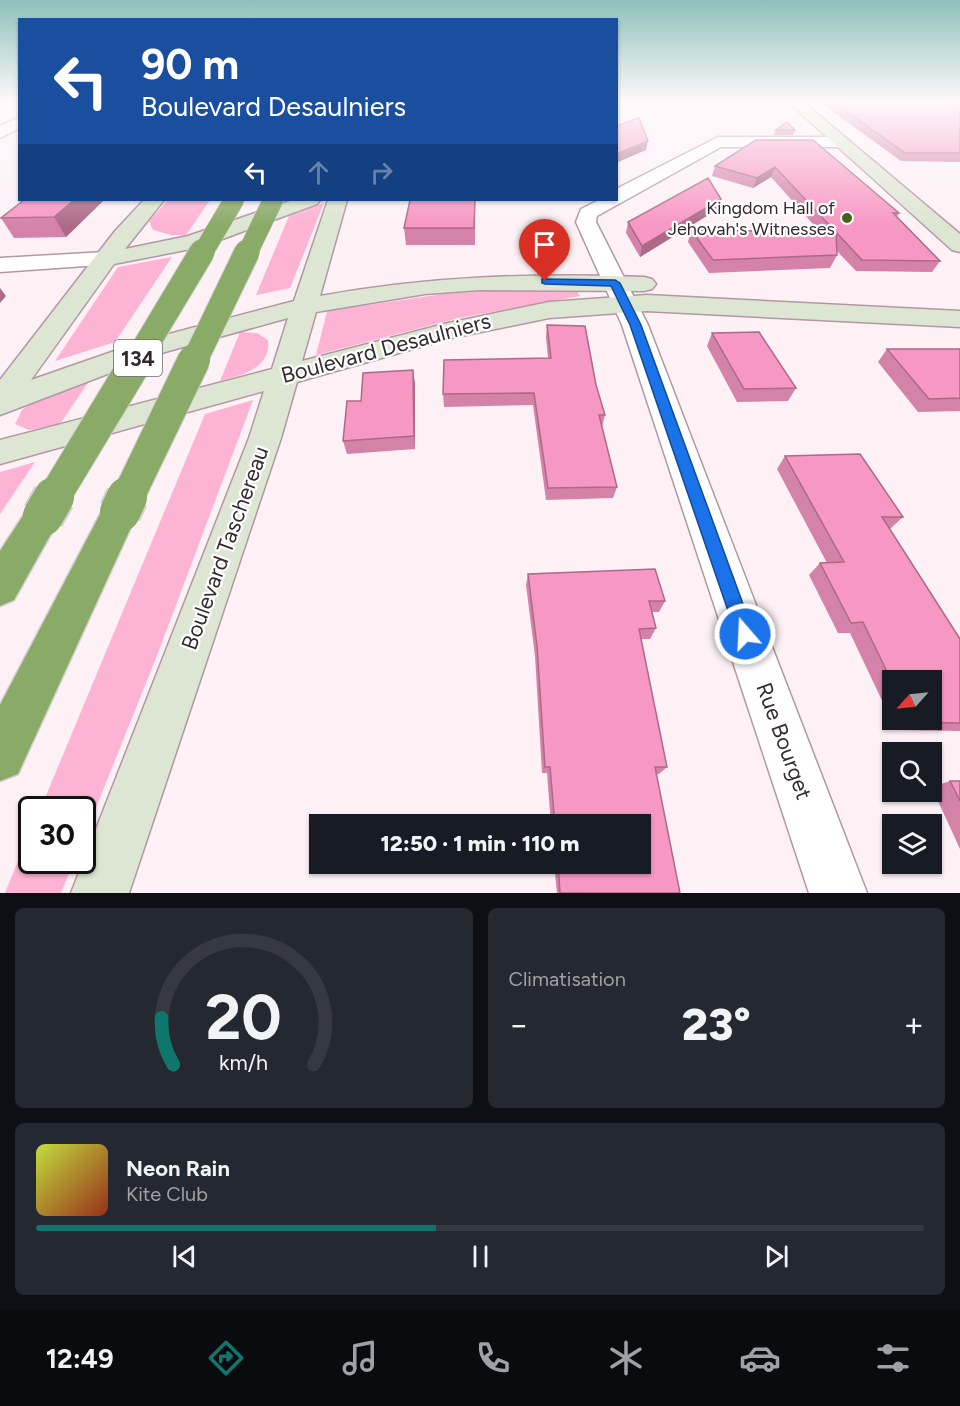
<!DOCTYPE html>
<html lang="fr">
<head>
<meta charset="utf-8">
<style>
  body { margin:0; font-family:Figtree,sans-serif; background:#242831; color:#f1f3f6; height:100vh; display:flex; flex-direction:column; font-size:22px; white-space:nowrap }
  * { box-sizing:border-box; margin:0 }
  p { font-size:20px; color:#9ea1a6 }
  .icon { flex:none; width:33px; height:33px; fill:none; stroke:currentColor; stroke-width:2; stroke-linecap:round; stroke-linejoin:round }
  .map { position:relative; height:893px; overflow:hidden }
  .drawer { display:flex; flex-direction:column; gap:15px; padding:15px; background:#0d0f14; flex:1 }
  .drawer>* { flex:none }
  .top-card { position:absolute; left:18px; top:18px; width:600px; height:183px; border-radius:0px; box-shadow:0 2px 4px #0004; background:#1a4fa0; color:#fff; overflow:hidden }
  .needle { width:39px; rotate:243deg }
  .controls { position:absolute; left:882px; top:670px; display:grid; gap:12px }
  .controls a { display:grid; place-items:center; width:60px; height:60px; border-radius:0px; background:#171b24; box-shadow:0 2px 4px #0004; font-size:30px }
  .speed { position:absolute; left:18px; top:796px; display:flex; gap:12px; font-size:30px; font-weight:700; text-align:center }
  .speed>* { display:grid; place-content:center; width:78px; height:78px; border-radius:50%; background:#171b24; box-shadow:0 2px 4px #0004; line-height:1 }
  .speed .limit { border:3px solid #111; border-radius:9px; background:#fff; color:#111 }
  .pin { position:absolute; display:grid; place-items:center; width:51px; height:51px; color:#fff; margin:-62px -26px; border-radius:50% 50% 50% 0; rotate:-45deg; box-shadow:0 0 6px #0007 }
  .pin .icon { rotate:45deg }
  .me { position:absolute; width:66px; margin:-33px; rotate:341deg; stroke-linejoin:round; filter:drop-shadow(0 0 4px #0008) }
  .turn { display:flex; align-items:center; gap:21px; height:126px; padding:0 24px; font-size:27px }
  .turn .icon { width:78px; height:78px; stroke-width:2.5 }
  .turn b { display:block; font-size:42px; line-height:51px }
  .lanes { display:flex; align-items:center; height:57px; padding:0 24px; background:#0003; justify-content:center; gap:30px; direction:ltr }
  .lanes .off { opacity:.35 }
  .big { font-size:45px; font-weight:800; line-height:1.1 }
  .drawer .widget { flex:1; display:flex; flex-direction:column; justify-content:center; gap:9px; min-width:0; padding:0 21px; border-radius:9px; background:#242831 }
  .drawer .dial { align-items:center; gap:0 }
  .dial svg { height:156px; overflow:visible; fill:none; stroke:#363941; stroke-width:7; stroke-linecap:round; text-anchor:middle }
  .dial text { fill:#f1f3f6; stroke:none }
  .song { display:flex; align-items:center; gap:18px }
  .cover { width:72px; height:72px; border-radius:9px; background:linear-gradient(135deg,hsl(70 70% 55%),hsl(10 70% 35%)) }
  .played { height:6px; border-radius:3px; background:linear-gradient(90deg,#0f766e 45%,#363941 45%) }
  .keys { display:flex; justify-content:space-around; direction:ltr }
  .heat { display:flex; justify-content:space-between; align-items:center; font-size:33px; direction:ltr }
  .drawer .tiles { flex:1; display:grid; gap:15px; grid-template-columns:1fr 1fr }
  .widget:last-child { grid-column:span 2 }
  .trip { position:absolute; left:309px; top:814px; width:342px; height:60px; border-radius:0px; background:#171b24; box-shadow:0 2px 4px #0004; font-weight:800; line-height:60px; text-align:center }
  .tabs { display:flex; height:96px; justify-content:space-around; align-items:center; background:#090b0e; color:#9ea1a6 }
  .tabs .icon { width:42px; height:42px }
  .tabs .selected { color:#0f766e }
  .tabs b { font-size:27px; color:#f1f3f6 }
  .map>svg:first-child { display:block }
</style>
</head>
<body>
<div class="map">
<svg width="960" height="893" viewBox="0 0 960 893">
  <rect width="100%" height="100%" fill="#fdf1f6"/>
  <!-- green -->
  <path fill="#fdb3d4" d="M168,200H210L186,235H171L153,230L149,221Z
    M324,203L290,288L256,295L289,216Z
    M172,257L115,342L55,361L118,267Z
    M539,288L575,289L580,296L459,318L316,355L327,311L443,294Z
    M240,332L257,333L268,340C271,369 241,375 220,381Z
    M89,381L60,424L29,430L15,424L22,410L28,405Z
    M253,400L158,653L83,840L82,810H40L205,414Z
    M35,462L0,514V472Z
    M31,829L32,861H74L61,893H5Z"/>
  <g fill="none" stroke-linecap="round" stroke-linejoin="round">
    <defs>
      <path id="street" d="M20,117V128L0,138V126Z
        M718,137H840L848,142L840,147H721L597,216L596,222L648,325L867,893H809L622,325L576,222L581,209L599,200H616V189Z
        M106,252L114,254L117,259L114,264L0,272V258Z"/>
      <path id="secondary" d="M787,101H802L960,234V252L952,250Z
        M144,200H164L125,249L188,236L293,200H320L317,204L201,247L114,264L31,380L146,340L294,301L328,200H347L320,296C432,276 531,273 644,277L652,279L656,284L652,289L644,291L480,290L425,294L316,312L302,361L448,323L549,302L647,295L960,311V327L647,311L549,318L452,338L297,382L281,438L129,893H71L249,438L264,391L0,464V440L272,369L288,318L165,352L0,415V380L115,231Z"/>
      <path id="highway" d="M120,497L133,501L138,512L18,774L0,781V705L107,501Z
        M43,501L56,505L61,516L14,600L0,606V551L30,505Z"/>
    </defs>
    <!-- street casing -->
    <use href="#street" stroke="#b397a3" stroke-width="3"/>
    <!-- secondary casing -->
    <use href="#secondary" stroke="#b397a3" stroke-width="3"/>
    <!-- highway casing -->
    <use href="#highway" stroke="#d2d0d1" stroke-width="3"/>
    <!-- street -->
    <use href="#street" fill="#fff" fill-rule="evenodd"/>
    <!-- secondary -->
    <use href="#secondary" fill="#dce6d2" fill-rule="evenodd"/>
    <!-- highway -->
    <use href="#highway" fill="#8aaa68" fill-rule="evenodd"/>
    <defs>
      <path id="highway-bridge-far3" d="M202,254L234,200
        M247,254L273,200"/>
      <path id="highway-bridge-far2" d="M136,362L202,252
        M194,362L247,252"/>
      <path id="highway-bridge-far1" d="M53,499L137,360
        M127,499L194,360"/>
      <path id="highway-bridge" d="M120,512L127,497
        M43,516L54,497"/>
    </defs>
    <!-- highway-bridge-far3 casing -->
    <use href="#highway-bridge-far3" stroke="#d2d0d1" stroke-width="21" stroke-linecap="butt"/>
    <!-- highway-bridge-far2 casing -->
    <use href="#highway-bridge-far2" stroke="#d2d0d1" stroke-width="27" stroke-linecap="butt"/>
    <!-- highway-bridge-far1 casing -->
    <use href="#highway-bridge-far1" stroke="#d2d0d1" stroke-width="34" stroke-linecap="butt"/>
    <!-- highway-bridge casing -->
    <use href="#highway-bridge" stroke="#d2d0d1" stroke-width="44" stroke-linecap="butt"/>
    <!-- highway-bridge-far3 -->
    <use href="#highway-bridge-far3" stroke="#8aaa68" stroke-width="20"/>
    <!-- highway-bridge-far2 -->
    <use href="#highway-bridge-far2" stroke="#8aaa68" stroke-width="25"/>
    <!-- highway-bridge-far1 -->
    <use href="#highway-bridge-far1" stroke="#8aaa68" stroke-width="32"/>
    <!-- highway-bridge -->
    <use href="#highway-bridge" stroke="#8aaa68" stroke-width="40"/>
  </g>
  <!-- wall -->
  <path fill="#d482a8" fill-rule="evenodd" d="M822,101H960V162L901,161L821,103Z
    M776,130H795L793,135H774Z
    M756,140L899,213L897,217L940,261L932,272L856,271L836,250L837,255L830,268L709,273L688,242L691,230L820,232L771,177L753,188L712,176L715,166Z
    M104,200L66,237L14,238L1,218Z
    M475,200V245H406L404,228Z
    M718,209L640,257L626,233L628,222Z
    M547,325L596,385L605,415L602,427L617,487L613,498L546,500L533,405L444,407L443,394L548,358L546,337Z
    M712,333L796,388L788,401L737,402L707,346Z
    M887,349H960V411L918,412L878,362Z
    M415,383V449L347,454L343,441L361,401Z
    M785,456L903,517L890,529L960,639V731L896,730L850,633H838L809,575L820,563H827L777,469ZM892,681L932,720H892Z
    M528,574L665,601L659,612H652L656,628L650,639H641L667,767L659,774H656L680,893H557L554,864H640V825H551L547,773H542L535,656L526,585Z
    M950,781H960V849L932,788V787Z"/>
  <!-- shaded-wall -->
  <path fill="#ad6a88" d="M648,141L646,150L616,163V154Z
    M775,167L771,177L753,188L757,178Z
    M721,199L718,209L640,257L642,246Z
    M74,200H104L66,237L54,217Z
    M0,288L6,296L0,303Z
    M413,370L415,383V449L414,436Z"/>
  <!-- building -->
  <path fill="#f797c3" stroke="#ad6a88" stroke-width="1.5" d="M832,101H960V153H905Z
    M639,118L648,141L616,154V126Z
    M787,122L795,130H776Z
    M756,140H813L899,213H893L940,261L862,260L775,167L757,178L715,166Z
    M708,178L721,199L642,246L628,222Z
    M24,200H74L54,217L1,218Z
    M410,200H475L474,228H404Z
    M691,230L836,232L837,255L713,260Z
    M547,325L585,326L596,385L605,415H599L617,487L548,488L534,393L443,394L444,360L551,358Z
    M759,332L796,388L744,389L712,333Z
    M887,349H960V398L929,399Z
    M413,370L414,436L343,441L347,401H361L363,373Z
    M860,454L903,517H882L960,639V723L912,722L911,720H932V681H892V682L863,622L851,623L820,563L844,562L785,456Z
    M655,569L665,601H649L656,628L639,629L667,767H655L680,893H560L558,864H640V825H555L550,767H545L537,646L528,574Z
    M950,781H960V801Z"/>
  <!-- sky -->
  <linearGradient id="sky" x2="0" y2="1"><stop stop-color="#8ec0bb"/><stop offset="0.45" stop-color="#fef9fb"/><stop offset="1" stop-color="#fef9fb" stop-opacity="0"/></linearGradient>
  <rect width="960" height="226" fill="url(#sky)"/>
  <!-- route -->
  <path fill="#1a73e8" stroke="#114b97" stroke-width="1.5" d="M542,279L615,280L620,283L641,325L754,634L752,640L745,643L739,640L736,634L630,325L611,286L545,284L542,283Z"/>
  <!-- markers -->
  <circle fill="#436217" stroke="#fff" stroke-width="2" cx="847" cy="218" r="6"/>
  <g text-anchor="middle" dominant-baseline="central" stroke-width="4.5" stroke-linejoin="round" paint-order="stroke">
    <!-- far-poi labels -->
    <g font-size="18" fill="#34292e" stroke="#fff" text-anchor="end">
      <text x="835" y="208">Kingdom Hall of<tspan x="835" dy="21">Jehovah's Witnesses</tspan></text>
    </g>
    <!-- shield labels -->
    <rect fill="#fff" stroke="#71696d" stroke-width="1.5" x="114" y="340" width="48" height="36" rx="4.5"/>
    <g font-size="21" font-weight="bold" fill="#34292e">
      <text x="138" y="358">134</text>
    </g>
    <!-- street labels -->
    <g font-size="22" fill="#34292e" stroke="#fff">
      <text transform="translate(386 348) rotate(-15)">Boulevard Desaulniers</text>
      <text transform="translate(225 548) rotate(-70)">Boulevard Taschereau</text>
      <text transform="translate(784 741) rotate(70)">Rue Bourget</text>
    </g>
  </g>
</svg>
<div class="controls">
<a><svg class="needle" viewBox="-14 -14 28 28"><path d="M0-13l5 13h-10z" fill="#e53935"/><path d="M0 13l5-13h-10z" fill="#9ea1a6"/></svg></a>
<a><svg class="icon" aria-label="search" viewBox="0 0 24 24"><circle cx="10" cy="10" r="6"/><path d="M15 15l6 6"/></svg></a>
<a><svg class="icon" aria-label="layers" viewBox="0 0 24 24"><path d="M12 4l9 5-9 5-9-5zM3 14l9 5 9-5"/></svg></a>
</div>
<div class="speed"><div class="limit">30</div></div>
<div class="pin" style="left:545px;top:281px;background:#d93025"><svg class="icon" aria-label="arrive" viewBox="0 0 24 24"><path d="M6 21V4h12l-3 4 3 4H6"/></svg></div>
<svg class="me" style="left:745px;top:634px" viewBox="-20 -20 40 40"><circle r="17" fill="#1a73e8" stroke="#fff" stroke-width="3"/><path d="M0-11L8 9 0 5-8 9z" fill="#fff"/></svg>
<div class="trip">12:50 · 1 min · 110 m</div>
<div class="top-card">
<div class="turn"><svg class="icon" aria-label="left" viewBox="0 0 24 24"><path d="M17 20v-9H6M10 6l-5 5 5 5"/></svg><div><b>90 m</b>Boulevard Desaulniers</div></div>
<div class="lanes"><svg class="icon" aria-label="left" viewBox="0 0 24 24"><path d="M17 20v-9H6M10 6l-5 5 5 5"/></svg><svg class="icon off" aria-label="ahead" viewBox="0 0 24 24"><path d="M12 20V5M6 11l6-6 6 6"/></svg><svg class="icon off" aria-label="right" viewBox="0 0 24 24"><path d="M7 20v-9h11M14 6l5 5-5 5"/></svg></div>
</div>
</div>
<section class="drawer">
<div class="tiles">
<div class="widget dial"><svg viewBox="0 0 100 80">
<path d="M14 69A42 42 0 1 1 86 69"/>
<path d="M14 69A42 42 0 0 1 8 45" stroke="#0f766e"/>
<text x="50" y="56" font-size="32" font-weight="700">20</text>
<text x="50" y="72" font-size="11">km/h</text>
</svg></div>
<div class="widget"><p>Climatisation</p>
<div class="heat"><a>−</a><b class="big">23°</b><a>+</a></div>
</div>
<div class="widget">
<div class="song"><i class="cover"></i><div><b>Neon Rain</b><p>Kite Club</p></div></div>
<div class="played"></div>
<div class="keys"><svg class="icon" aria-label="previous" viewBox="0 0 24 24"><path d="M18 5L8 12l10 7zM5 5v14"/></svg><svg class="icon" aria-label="pause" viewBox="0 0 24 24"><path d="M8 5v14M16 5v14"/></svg><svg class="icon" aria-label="next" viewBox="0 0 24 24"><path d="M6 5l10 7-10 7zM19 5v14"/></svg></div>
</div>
</div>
</section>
<nav class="tabs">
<b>12:49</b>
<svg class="icon selected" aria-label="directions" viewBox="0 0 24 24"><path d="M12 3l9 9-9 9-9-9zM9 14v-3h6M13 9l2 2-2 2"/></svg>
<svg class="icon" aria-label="music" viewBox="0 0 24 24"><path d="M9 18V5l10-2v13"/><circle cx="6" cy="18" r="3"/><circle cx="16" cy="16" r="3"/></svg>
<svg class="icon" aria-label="phone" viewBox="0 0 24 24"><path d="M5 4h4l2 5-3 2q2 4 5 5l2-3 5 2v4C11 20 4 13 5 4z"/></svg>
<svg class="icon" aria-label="climate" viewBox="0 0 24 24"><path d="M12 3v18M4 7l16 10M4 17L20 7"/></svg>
<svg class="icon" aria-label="car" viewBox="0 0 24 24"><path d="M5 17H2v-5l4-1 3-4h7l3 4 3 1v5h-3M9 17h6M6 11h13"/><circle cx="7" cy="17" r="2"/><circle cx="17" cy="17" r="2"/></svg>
<svg class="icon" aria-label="filters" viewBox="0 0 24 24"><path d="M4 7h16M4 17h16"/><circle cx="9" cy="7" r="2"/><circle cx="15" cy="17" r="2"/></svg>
</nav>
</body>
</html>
